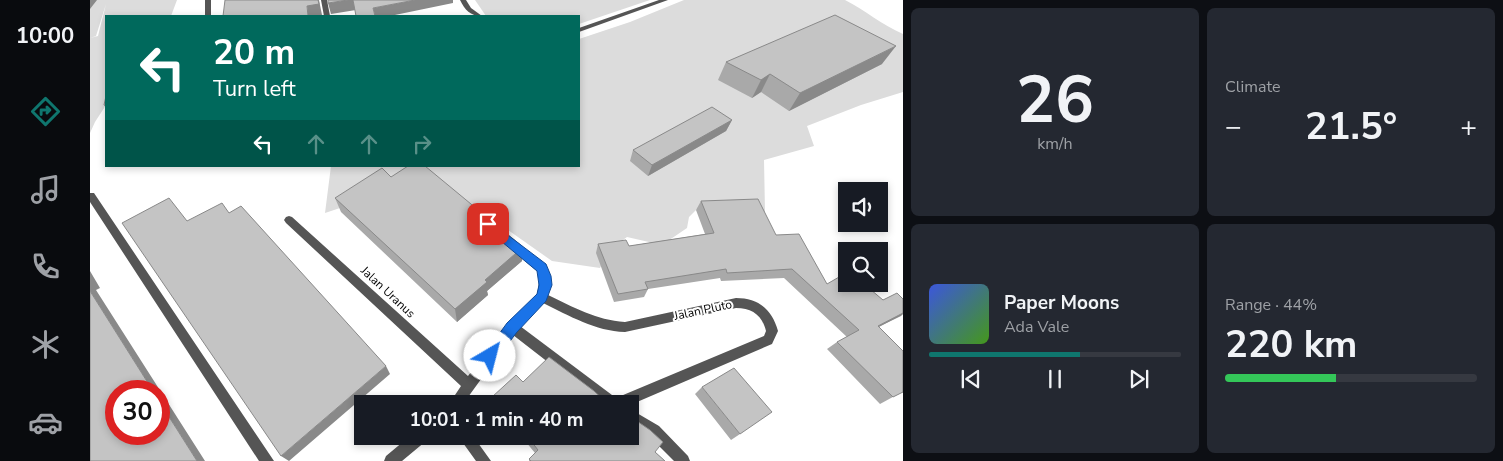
<!DOCTYPE html>
<html lang="en">
<head>
<meta charset="utf-8">
<style>
  body { margin:0; font-family:"Nunito Sans",sans-serif; background:#242831; color:#f1f3f6; height:100vh; display:flex; flex-direction:column; font-size:19px; white-space:nowrap }
  * { box-sizing:border-box; margin:0 }
  p { font-size:16px; color:#9ea1a6 }
  .icon { flex:none; width:28px; height:28px; fill:none; stroke:currentColor; stroke-width:2; stroke-linecap:round; stroke-linejoin:round }
  .map { position:relative; flex:1; overflow:hidden }
  .side { display:flex; flex-direction:column; gap:8px; padding:8px; background:#0d0f14; width:600px }
  .side>* { flex:none }
  .guide { position:absolute; left:15px; top:15px; width:475px; height:152px; border-radius:0px; box-shadow:0 2px 8px #0003; background:#00695c; color:#fff; overflow:hidden }
  .tools { position:absolute; left:748px; top:182px; display:grid; gap:10px }
  .tools a { display:grid; place-items:center; width:50px; height:50px; border-radius:0px; background:#171b24; box-shadow:0 2px 8px #0003; font-size:25px }
  .speed { position:absolute; left:15px; top:380px; display:flex; gap:10px; font-size:25px; font-weight:700; text-align:center }
  .speed>* { display:grid; place-content:center; width:65px; height:65px; border-radius:50%; background:#171b24; box-shadow:0 2px 8px #0003; line-height:1 }
  .speed .limit { border:8px solid #d22; background:#fff; color:#111 }
  .pin { position:absolute; display:grid; place-items:center; width:42px; height:42px; color:#fff; margin:-21px; border-radius:10px; box-shadow:0 2px 8px #0006 }
  .me { position:absolute; width:55px; margin:-28px; rotate:37deg; stroke-linejoin:round; filter:drop-shadow(0 0 4px #0008) }
  .turn { display:flex; align-items:center; gap:18px; height:105px; padding:0 25px; font-size:22px }
  .turn .icon { width:65px; height:65px; stroke-width:2.5 }
  .turn b { display:block; font-size:35px; line-height:42px }
  .lanes { display:flex; align-items:center; height:48px; padding:0 25px; background:#0003; justify-content:center; gap:25px; direction:ltr }
  .lanes .off { opacity:.35 }
  .big { font-size:38px; font-weight:700; line-height:1.1 }
  .side .card { flex:1; display:flex; flex-direction:column; justify-content:center; gap:8px; min-width:0; padding:0 18px; border-radius:8px; background:#242831 }
  .side .dial { align-items:center; gap:0 }
  .dial b { font-size:65px; line-height:1 }
  .song { display:flex; align-items:center; gap:15px }
  .cover { width:60px; height:60px; border-radius:8px; background:linear-gradient(135deg,hsl(230 70% 55%),hsl(100 70% 35%)) }
  .played { height:5px; border-radius:2px; background:linear-gradient(90deg,#0f766e 60%,#363941 60%) }
  .keys { display:flex; justify-content:space-around; direction:ltr }
  .heat { display:flex; justify-content:space-between; align-items:center; font-size:28px; direction:ltr }
  .charge { height:8px; border-radius:4px; background:linear-gradient(90deg,#34c759 44%,#363941 0) }
  .side .tiles { flex:1; display:grid; gap:8px; grid-template-columns:repeat(2,1fr) }
  .trip { position:absolute; left:264px; top:395px; width:285px; height:50px; border-radius:0px; background:#171b24; box-shadow:0 2px 8px #0003; font-weight:700; line-height:50px; text-align:center }
  main { display:flex; flex:1; min-height:0 }
  .dock { display:flex; flex-direction:column; width:90px; justify-content:space-around; align-items:center; background:#090b0e; color:#9ea1a6 }
  .dock .icon { width:35px; height:35px }
  .dock .active { color:#0f766e }
  .dock b { font-size:22px; color:#f1f3f6 }
  .map>svg:first-child { display:block }
</style>
</head>
<body>
<main>
<nav class="dock">
<b>10:00</b>
<svg class="icon active" aria-label="directions" viewBox="0 0 24 24"><path d="M12 3l9 9-9 9-9-9zM9 14v-3h6M13 9l2 2-2 2"/></svg>
<svg class="icon" aria-label="music" viewBox="0 0 24 24"><path d="M9 18V5l10-2v13"/><circle cx="6" cy="18" r="3"/><circle cx="16" cy="16" r="3"/></svg>
<svg class="icon" aria-label="phone" viewBox="0 0 24 24"><path d="M5 4h4l2 5-3 2q2 4 5 5l2-3 5 2v4C11 20 4 13 5 4z"/></svg>
<svg class="icon" aria-label="climate" viewBox="0 0 24 24"><path d="M12 3v18M4 7l16 10M4 17L20 7"/></svg>
<svg class="icon" aria-label="car" viewBox="0 0 24 24"><path d="M5 17H2v-5l4-1 3-4h7l3 4 3 1v5h-3M9 17h6M6 11h13"/><circle cx="7" cy="17" r="2"/><circle cx="17" cy="17" r="2"/></svg>
</nav>
<div class="map">
<svg width="813" height="461" viewBox="0 0 813 461">
  <rect width="100%" height="100%" fill="#fff"/>
  <!-- green -->
  <path fill="#dcdcdc" d="M0,0H87L81,16H16V105L5,122L0,133V38L8,36L16,4L6,36L0,38Z
    M385,0H560L489,24V16H396Z
    M594,0H755C775,10 792,25 813,34V92L771,105L717,126L724,146L674,160L675,212L614,202L599,217L597,228L572,245L537,237L519,250L510,268L462,261L343,177L235,213L241,166H489V39L540,22Z"/>
  <g fill="none" stroke-linecap="round" stroke-linejoin="round">
    <!-- street -->
    <path fill="#555" fill-rule="evenodd" d="M115,0H121V16H115Z
      M231,0H237L240,16H234Z
      M370,0H376L381,8L392,16C380,16 375,10 370,0Z
      M569,0H578L489,32V28Z
      M0,193H4L184,461H169L0,202Z
      M199,216L202,217L378,376L418,323L447,295L450,276L447,271L418,247L417,244L418,241L422,240L455,265L460,276L458,295C483,307 506,320 535,322L646,298C668,298 682,309 688,331L682,344L540,405V404H512L423,335L373,404H359L371,386L196,223L194,220L196,217ZM453,303C480,316 505,331 535,332L646,308C662,308 672,315 676,331L674,336L526,398L430,326Z
      M540,409L569,426L598,456L600,461H584L559,436L540,423Z
      M320,436H338L336,441L312,461H294L296,456Z
      M368,436H383L401,461H386Z"/>
  </g>
  <!-- wall -->
  <path fill="#a9a9a9" d="M636,62L792,64L699,111L671,92L662,98L628,80Z
    M642,120L636,131L558,176L540,161L543,150Z
    M301,177L432,261L397,291L398,295L367,322L251,212L245,198Z
    M611,201L686,235L737,284L793,300L813,299V314L789,327L813,351V393L812,392L790,404L737,349L747,342L757,337L694,278L631,281L630,278L558,289L554,297L524,302L506,253L508,244L539,246L615,234L606,210Z
    M433,382L518,404L403,403L402,397Z
    M612,387L650,434L641,440L605,394Z
    M431,436H540L565,452L575,461H439V459L445,453Z"/>
  <!-- shaded-wall -->
  <path fill="#898989" d="M0,0H7L0,9Z
    M228,0H229L232,15L218,16L217,6Z
    M258,0H263L266,10L241,14L238,3Z
    M325,0H363V3L300,16H285L283,8Z
    M806,46L792,64L699,111L710,93Z
    M680,74L671,92L662,98L671,80Z
    M642,120L636,131L558,176L562,165Z
    M433,247L432,261L397,291L398,295L367,322L365,309L395,280Z
    M0,271L10,288L6,290L115,461H107L69,401V391H63L0,291Z
    M813,313V314L811,316L776,333L788,326Z
    M296,366L300,374L199,461L191,456Z"/>
  <!-- building -->
  <path fill="#c4c4c4" stroke="#898989" d="M135,0H228L229,4L217,6L218,16H133Z
    M238,0H258L238,3Z
    M263,0H325L283,8L285,16H266Z
    M745,15L806,46L710,93L680,74L671,80L636,62Z
    M16,96V106L14,105Z
    M622,107L642,120L562,165L543,150Z
    M318,166H335L433,247L395,280L397,282L365,309L245,198L292,168L301,177Z
    M79,198L97,221L132,203L139,213L151,206L296,366L191,456L32,223Z
    M668,199L686,235L709,234L737,284L756,273V284H774L793,300L807,293L813,299V313L788,326L813,351V392L803,397L747,342L769,330L702,269L637,273L636,269L555,282L558,289L528,294L508,244L536,240L539,246L624,233L611,201Z
    M0,291L63,391H26V434H69V401L107,461H0Z
    M459,357L504,391L518,404H408L402,397L426,375L433,382Z
    M644,368L682,412L650,434L612,387Z
    M544,419L560,430L573,442L565,452L575,461H441L439,459L448,450L437,436H540V424Z"/>
  <!-- route -->
  <path fill="#1a73e8" stroke="#114b97" d="M398,220L456,264L461,276L462,285L456,301L427,332L405,361L400,363L396,361L394,356L396,352L417,323L447,294L449,285L447,271L394,227L392,224Z"/>
  <g text-anchor="middle" dominant-baseline="central" stroke-width="4" stroke-linejoin="round" paint-order="stroke">
    <!-- street labels -->
    <g font-size="12" fill="#000" stroke="#fff">
      <text transform="translate(298 292) rotate(43)">Jalan Uranus</text>
      <text transform="translate(613 310) rotate(-12)">Jalan Pluto</text>
    </g>
  </g>
</svg>
<div class="tools">
<a><svg class="icon" aria-label="sound" viewBox="0 0 24 24"><path d="M4 9h4l5-4v14l-5-4H4zM17 9q2 3 0 6"/></svg></a>
<a><svg class="icon" aria-label="search" viewBox="0 0 24 24"><circle cx="10" cy="10" r="6"/><path d="M15 15l6 6"/></svg></a>
</div>
<div class="speed"><div class="limit">30</div></div>
<div class="pin" style="left:398px;top:224px;background:#d93025"><svg class="icon" aria-label="arrive" viewBox="0 0 24 24"><path d="M6 21V4h12l-3 4 3 4H6"/></svg></div>
<svg class="me" style="left:400px;top:356px" viewBox="-20 -20 40 40"><circle r="19" fill="#fff"/><path d="M0-13L10 11 0 6-10 11z" fill="#1a73e8"/></svg>
<div class="trip">10:01 · 1 min · 40 m</div>
<div class="guide">
<div class="turn"><svg class="icon" aria-label="left" viewBox="0 0 24 24"><path d="M17 20v-9H6M10 6l-5 5 5 5"/></svg><div><b>20 m</b>Turn left</div></div>
<div class="lanes"><svg class="icon" aria-label="left" viewBox="0 0 24 24"><path d="M17 20v-9H6M10 6l-5 5 5 5"/></svg><svg class="icon off" aria-label="ahead" viewBox="0 0 24 24"><path d="M12 20V5M6 11l6-6 6 6"/></svg><svg class="icon off" aria-label="ahead" viewBox="0 0 24 24"><path d="M12 20V5M6 11l6-6 6 6"/></svg><svg class="icon off" aria-label="right" viewBox="0 0 24 24"><path d="M7 20v-9h11M14 6l5 5-5 5"/></svg></div>
</div>
</div>
<section class="side">
<div class="tiles">
<div class="card dial"><b>26</b><p>km/h</p></div>
<div class="card"><p>Climate</p>
<div class="heat"><a>−</a><b class="big">21.5°</b><a>+</a></div>
</div>
<div class="card">
<div class="song"><i class="cover"></i><div><b>Paper Moons</b><p>Ada Vale</p></div></div>
<div class="played"></div>
<div class="keys"><svg class="icon" aria-label="previous" viewBox="0 0 24 24"><path d="M18 5L8 12l10 7zM5 5v14"/></svg><svg class="icon" aria-label="pause" viewBox="0 0 24 24"><path d="M8 5v14M16 5v14"/></svg><svg class="icon" aria-label="next" viewBox="0 0 24 24"><path d="M6 5l10 7-10 7zM19 5v14"/></svg></div>
</div>
<div class="card"><p>Range · 44%</p><b class="big">220 km</b><div class="charge"></div></div>
</div>
</section>
</main>
</body>
</html>
